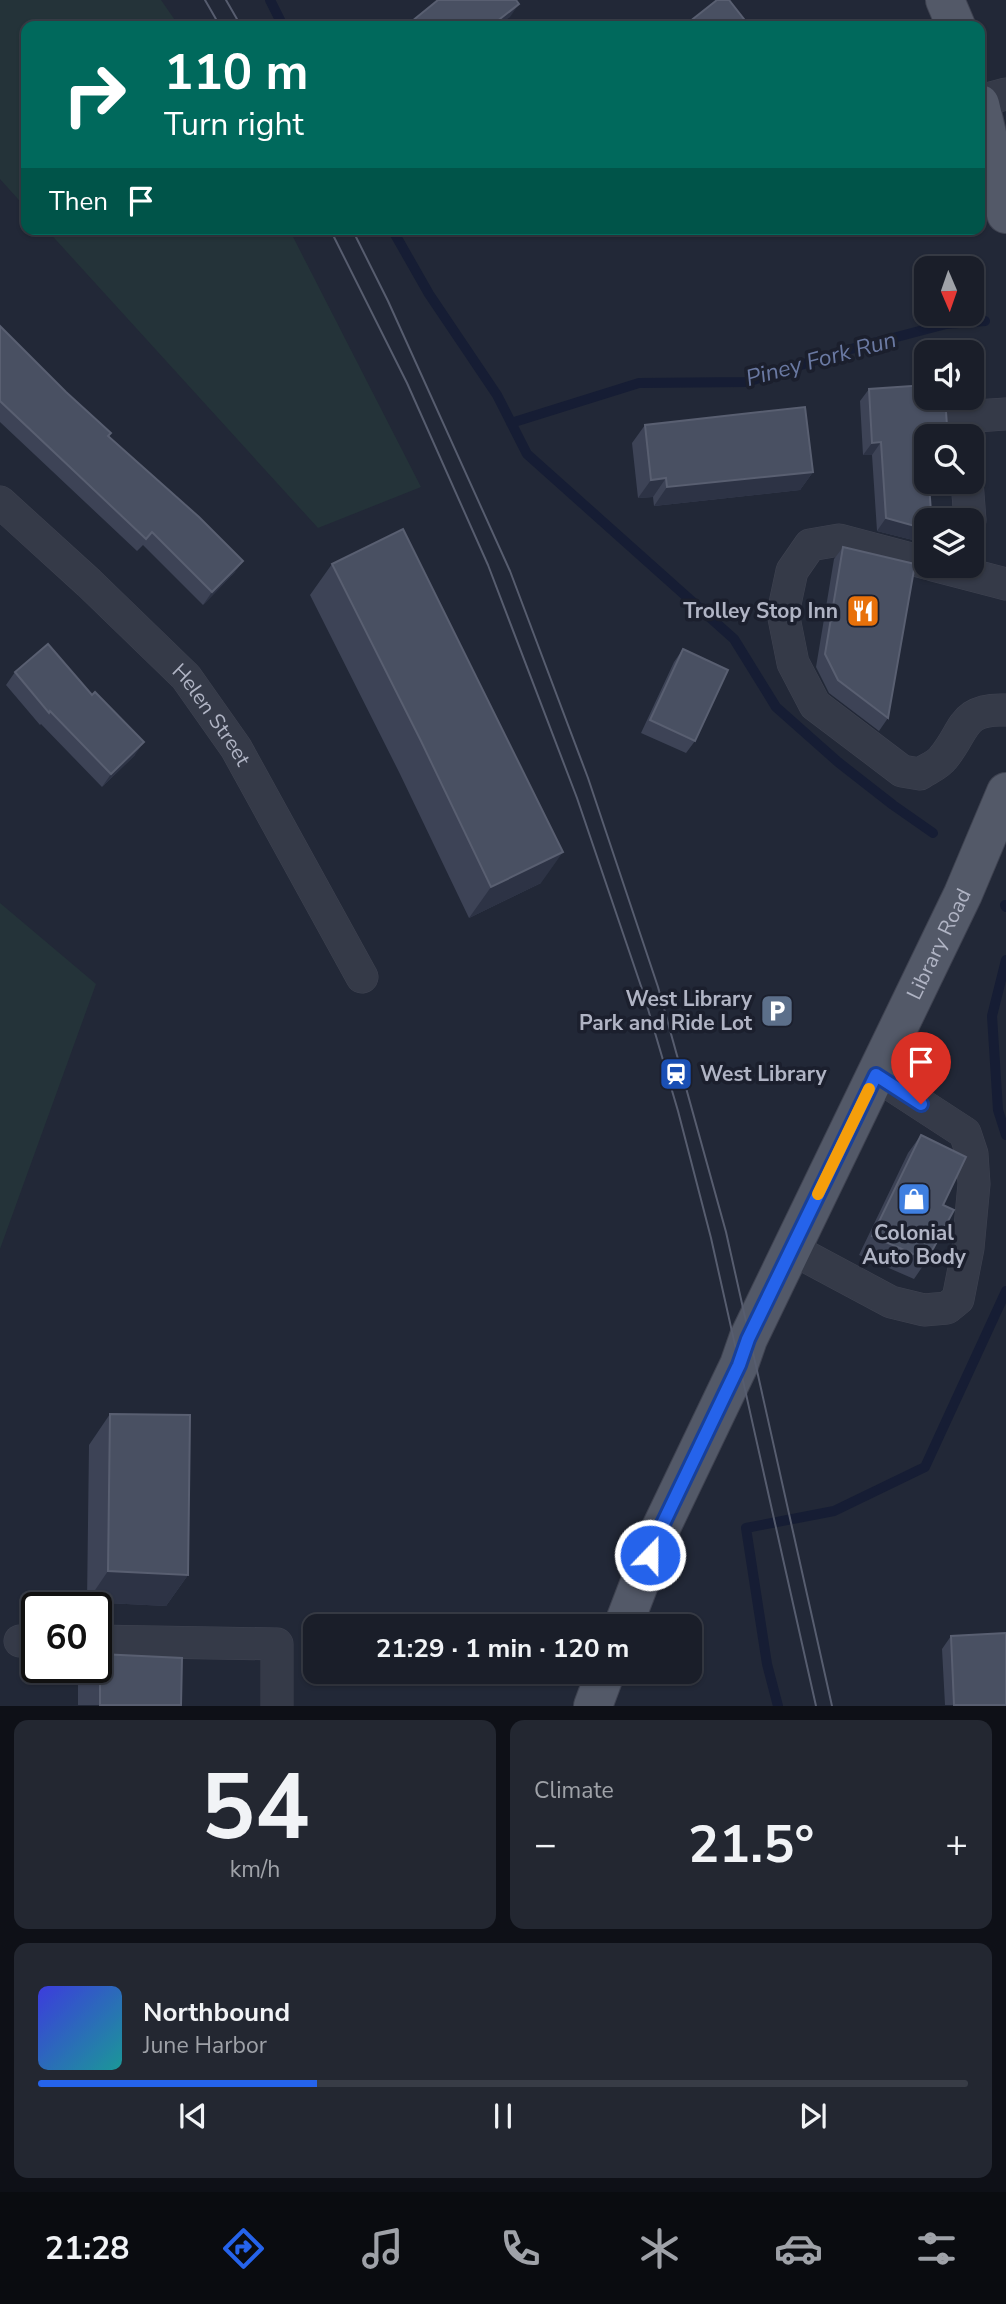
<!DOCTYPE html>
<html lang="en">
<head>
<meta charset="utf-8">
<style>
  body { margin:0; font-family:"Nunito Sans",sans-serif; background:#232731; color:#f1f3f6; height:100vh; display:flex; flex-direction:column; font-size:26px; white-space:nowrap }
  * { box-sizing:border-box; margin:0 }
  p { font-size:23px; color:#9fa2a8 }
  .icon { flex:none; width:38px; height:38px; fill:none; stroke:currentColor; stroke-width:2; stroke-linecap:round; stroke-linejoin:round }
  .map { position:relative; height:1706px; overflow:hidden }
  .panel { display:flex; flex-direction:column; gap:14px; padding:14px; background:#0e1017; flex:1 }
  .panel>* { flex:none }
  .top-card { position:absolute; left:21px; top:21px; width:964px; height:214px; border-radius:14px; box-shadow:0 2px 5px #0004,0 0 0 2px #383c46; background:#00695c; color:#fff; overflow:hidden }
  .needle { width:46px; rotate:178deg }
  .buttons { position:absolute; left:914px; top:256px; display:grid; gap:14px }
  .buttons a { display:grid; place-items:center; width:70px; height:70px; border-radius:14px; background:#1a1e29; box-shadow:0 2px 5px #0004,0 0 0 2px #383c46; font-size:35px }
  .speed { position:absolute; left:21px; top:1592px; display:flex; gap:14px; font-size:35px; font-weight:700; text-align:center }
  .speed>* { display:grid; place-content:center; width:91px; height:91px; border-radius:50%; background:#1a1e29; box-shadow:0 2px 5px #0004,0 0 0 2px #383c46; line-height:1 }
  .speed .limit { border:4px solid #111; border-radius:10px; background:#fff; color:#111 }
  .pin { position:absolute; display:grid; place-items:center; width:60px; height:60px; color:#fff; margin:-72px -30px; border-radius:50% 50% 50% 0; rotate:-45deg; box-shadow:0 0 7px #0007 }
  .pin .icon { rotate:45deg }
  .me { position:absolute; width:77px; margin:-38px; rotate:22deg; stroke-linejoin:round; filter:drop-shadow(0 0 5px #0008) }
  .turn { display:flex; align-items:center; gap:24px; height:147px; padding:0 28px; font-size:32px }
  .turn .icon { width:91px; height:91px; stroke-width:2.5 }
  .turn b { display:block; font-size:49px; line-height:60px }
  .then { display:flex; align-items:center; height:66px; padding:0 28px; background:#0003; gap:14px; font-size:26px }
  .big { font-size:52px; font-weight:700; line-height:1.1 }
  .panel .widget { flex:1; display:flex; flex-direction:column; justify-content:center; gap:10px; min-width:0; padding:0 24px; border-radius:14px; background:#232731 }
  .panel .dial { align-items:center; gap:0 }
  .dial b { font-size:91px; line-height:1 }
  .song { display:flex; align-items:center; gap:21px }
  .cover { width:84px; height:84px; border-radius:10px; background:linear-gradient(135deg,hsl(240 70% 55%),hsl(180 70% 35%)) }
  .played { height:7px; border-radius:4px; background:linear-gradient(90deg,#2563eb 30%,#383c46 30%) }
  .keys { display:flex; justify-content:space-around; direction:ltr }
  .heat { display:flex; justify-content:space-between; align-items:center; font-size:38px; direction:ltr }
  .panel .tiles { flex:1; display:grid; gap:14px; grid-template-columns:1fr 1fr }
  .widget:last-child { grid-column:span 2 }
  .trip { position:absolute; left:303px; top:1614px; width:399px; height:70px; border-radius:14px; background:#1a1e29; box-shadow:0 2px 5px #0004,0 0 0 2px #383c46; font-weight:700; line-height:70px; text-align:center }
  .dock { display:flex; height:112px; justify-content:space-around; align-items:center; background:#0a0c10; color:#9fa2a8 }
  .dock .icon { width:49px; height:49px }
  .dock .on { color:#2563eb }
  .dock b { font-size:32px; color:#f1f3f6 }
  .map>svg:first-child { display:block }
</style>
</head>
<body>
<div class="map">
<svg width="1006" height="1706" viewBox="0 0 1006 1706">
  <rect width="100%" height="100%" fill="#222837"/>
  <!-- green -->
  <path fill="#243339" d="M0,0H161L179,26H26V208L0,179Z
    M46,229H289L421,487L318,528Z
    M0,903L96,984L0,1249Z"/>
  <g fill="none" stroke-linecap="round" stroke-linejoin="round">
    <!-- stream -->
    <path stroke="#161d34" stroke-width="10" d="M270,0L283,26
      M392,229L429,294L497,395L527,454L734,639L776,707L838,762L893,805L933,833
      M511,423L639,383L747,382L851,349L946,324L985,321
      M1005,905L1006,907
      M1006,960L992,1016L998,1110L1006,1135
      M778,1706L767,1664L746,1528L834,1511L925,1467L1006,1291"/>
    <defs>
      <g id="minor">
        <path d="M980,101L1006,94"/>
        <path d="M963,436L961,417L1006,414"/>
        <path d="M967,481L970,520"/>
        <path id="s1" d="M0,502L89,583L186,677L236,748L362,977"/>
        <path d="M926,563L839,540L810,545L792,571L783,613L793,663L815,705L902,771L920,774C927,769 938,765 943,758C966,731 960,708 1006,710"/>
        <path d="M933,565L1006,584"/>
        <path d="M792,1249L891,1302L924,1310L947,1308L958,1299L968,1248L974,1184L972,1154L965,1133L876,1075"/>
        <path d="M20,1641H37"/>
        <path d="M96,1641L277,1644V1706"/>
      </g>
      <g id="major">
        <path d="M945,0L956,26"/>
        <path d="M980,104L1006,214"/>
        <path id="s2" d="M623,1626L659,1532L739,1365L748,1339L963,894L1006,792"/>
        <path d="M593,1706L606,1671"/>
      </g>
    </defs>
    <!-- minor casing -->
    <use href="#minor" stroke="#3f4351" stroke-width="33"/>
    <!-- major casing -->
    <use href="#major" stroke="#3f4351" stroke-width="40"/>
    <!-- minor -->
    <use href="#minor" stroke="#353a48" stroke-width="32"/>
    <!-- major -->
    <use href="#major" stroke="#535968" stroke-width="38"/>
    <!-- tram -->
    <path stroke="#575d6f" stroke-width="2" d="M205,0L220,26
      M226,0L241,26
      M330,229L407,383L488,565L577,798L643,992L678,1111L711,1238L816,1706
      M352,229L388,301L510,571L588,778L658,987L726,1232L832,1706"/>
  </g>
  <!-- wall -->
  <path fill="#3d4356" d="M0,326L109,436L243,561L234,573L203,605L143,545L137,551L0,422Z
    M869,389L947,426L940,436H926L930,495L922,528L913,540L877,531L872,455H863L860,401Z
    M645,425L813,472L800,490L654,506L653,497L638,498L632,443Z
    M843,547L888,718L879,731L829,693L816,667L834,559Z
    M332,564L541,883L469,918L399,772L310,595Z
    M683,649L695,741L686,753L641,733L674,662Z
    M15,672L135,755L102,787L41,724L40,725L6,685Z
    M921,1135L927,1260L914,1279L859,1255L908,1153Z
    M110,1414L188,1575L166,1606L87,1602L89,1445Z
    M951,1636L1006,1705H945L942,1649Z
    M100,1654L181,1705H78V1685L91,1668H96V1660Z"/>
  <!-- shaded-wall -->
  <path fill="#2d3345" d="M519,4L510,17L498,26H491Z
    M935,426H947L940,436H928Z
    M881,442L872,455H863L872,443Z
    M813,472L800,490L654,506L667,487Z
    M666,478L653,497L638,498L651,480Z
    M929,484H938L929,496Z
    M931,512L922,525L924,513Z
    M886,518L922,528L913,540L877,531Z
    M243,561L234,573L203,605L212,592Z
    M144,742L135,755L102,787L111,774Z
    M563,852L541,883L469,918L491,887Z
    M108,1571L188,1575L166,1606L87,1602Z"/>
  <!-- building -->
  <path fill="#495062" stroke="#595f71" stroke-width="2" d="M438,0H516L519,4L491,26H406Z
    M717,0H729L747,23L746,26H684Z
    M0,326L66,392L111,433L108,436L199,517L243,561L212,592L152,532L146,539L0,401Z
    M926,385V397H945L947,426H935V436H926V481H937L938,484H929L931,512L924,513L922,528L886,518L881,442L872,443L869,389Z
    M805,407L813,472L667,487L666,478L651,480L645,425Z
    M403,529L563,852L491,887L421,741L332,564Z
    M843,547L915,564L888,718L838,680L825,654Z
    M48,644L92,695L95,692L144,742L111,774L50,711L49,713L15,672Z
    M683,649L728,670L695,741L650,720Z
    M921,1135L966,1157L943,1205L954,1210L927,1260L872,1236Z
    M110,1414L190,1415L188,1575L108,1571Z
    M1006,1633V1705H954L951,1636Z
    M100,1654L182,1658L181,1705H100Z"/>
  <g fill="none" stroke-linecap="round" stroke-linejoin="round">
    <defs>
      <path id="route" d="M650,1555L659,1532L739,1365L748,1339L876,1075L921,1104"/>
    </defs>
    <!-- route casing -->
    <use href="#route" stroke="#184099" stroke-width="18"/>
    <!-- route -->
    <use href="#route" stroke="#2563eb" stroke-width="12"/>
    <!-- slow -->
    <path stroke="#f59e0b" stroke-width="12" d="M818,1194L869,1089"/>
  </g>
  <!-- icons -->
  <defs>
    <symbol id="restaurant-square" viewBox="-11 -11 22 22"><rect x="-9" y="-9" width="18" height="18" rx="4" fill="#e8710a" stroke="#1b1f2d"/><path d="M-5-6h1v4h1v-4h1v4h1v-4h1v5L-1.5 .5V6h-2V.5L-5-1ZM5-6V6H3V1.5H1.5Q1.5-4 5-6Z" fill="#fff"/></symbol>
    <symbol id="parking-square" viewBox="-11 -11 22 22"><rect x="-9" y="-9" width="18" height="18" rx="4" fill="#5c6f8a" stroke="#1b1f2d"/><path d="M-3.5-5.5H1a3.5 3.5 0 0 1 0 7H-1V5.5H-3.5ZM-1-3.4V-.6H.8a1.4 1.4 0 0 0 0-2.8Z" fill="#fff"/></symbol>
    <symbol id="station-square" viewBox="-11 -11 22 22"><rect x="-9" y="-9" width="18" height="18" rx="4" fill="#1a4fb4" stroke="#1b1f2d"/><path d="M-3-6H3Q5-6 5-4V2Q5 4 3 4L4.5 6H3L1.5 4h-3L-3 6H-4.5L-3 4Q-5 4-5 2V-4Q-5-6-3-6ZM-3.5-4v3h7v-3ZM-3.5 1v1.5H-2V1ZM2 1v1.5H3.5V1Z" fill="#fff"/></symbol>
    <symbol id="shop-square" viewBox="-11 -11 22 22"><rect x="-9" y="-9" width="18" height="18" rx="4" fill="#3f7fe0" stroke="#1b1f2d"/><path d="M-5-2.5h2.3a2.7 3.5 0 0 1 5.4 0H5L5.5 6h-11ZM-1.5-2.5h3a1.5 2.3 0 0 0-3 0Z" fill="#fff"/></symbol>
  </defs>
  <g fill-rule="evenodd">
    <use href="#restaurant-square" x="844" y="592" width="38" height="38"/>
    <use href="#parking-square" x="758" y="992" width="38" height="38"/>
    <use href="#station-square" x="657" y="1055" width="38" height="38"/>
    <use href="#shop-square" x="895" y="1180" width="38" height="38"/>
  </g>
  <g text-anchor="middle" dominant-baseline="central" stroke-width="7" stroke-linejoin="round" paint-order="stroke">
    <!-- poi labels -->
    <g font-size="21" font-weight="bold" fill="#b0b4c4" stroke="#1b1f2d" text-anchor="end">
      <text x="838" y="611">Trolley Stop Inn</text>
      <text x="752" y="999">West Library<tspan x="752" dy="24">Park and Ride Lot</tspan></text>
      <text x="700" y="1074" text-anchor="start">West Library</text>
      <text x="914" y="1233" text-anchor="middle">Colonial<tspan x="914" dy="24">Auto Body</tspan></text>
    </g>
    <!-- street labels -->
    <g font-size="21" fill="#b0b4c4" stroke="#1b1f2d">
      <text stroke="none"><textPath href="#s1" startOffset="301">Helen Street</textPath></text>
      <text stroke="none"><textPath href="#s2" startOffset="752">Library Road</textPath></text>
    </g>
    <!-- water labels -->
    <g font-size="23" font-style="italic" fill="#6a79a2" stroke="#1b1f2d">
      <text transform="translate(821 359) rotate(-15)">Piney Fork Run</text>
    </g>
  </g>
</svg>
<div class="buttons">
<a><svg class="needle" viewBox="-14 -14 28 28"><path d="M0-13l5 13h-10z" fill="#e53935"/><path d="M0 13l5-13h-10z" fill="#9fa2a8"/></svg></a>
<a><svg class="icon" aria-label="sound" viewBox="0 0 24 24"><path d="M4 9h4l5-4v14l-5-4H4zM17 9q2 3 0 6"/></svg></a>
<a><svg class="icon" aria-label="search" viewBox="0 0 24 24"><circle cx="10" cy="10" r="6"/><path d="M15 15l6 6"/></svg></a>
<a><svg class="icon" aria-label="layers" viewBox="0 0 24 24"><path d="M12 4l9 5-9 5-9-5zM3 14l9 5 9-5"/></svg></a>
</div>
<div class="speed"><div class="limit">60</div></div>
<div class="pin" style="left:921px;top:1104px;background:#d93025"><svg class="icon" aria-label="arrive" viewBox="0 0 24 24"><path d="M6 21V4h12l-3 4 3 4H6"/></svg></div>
<svg class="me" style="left:650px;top:1555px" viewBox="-20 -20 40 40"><circle r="17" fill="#2563eb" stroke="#fff" stroke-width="3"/><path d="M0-11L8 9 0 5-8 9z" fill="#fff"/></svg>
<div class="trip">21:29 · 1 min · 120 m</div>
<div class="top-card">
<div class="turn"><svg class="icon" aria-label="right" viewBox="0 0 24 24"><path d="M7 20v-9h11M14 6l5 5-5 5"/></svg><div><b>110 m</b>Turn right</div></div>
<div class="then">Then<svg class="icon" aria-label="arrive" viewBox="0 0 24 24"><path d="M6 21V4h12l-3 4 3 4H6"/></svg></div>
</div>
</div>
<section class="panel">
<div class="tiles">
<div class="widget dial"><b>54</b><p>km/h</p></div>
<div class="widget"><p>Climate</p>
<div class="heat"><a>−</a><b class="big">21.5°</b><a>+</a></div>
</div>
<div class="widget">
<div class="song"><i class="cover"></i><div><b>Northbound</b><p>June Harbor</p></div></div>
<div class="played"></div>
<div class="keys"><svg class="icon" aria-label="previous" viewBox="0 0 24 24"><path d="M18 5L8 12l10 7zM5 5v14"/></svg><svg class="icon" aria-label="pause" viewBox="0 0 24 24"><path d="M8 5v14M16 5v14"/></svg><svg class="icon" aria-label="next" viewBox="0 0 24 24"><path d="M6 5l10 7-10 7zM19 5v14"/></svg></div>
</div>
</div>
</section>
<nav class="dock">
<b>21:28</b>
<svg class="icon on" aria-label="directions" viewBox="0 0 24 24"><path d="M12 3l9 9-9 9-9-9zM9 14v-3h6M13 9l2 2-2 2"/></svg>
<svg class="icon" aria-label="music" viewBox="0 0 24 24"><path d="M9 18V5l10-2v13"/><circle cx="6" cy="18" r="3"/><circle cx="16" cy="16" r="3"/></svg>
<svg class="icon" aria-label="phone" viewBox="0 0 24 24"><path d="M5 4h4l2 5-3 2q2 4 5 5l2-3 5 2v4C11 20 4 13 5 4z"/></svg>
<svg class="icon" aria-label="climate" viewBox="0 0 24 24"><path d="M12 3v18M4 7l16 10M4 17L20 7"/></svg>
<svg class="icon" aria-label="car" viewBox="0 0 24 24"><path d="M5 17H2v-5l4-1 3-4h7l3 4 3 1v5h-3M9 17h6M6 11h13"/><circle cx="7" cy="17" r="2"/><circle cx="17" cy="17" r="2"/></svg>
<svg class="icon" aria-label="filters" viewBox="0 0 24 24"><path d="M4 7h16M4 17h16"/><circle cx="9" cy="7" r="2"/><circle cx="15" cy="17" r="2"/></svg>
</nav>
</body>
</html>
